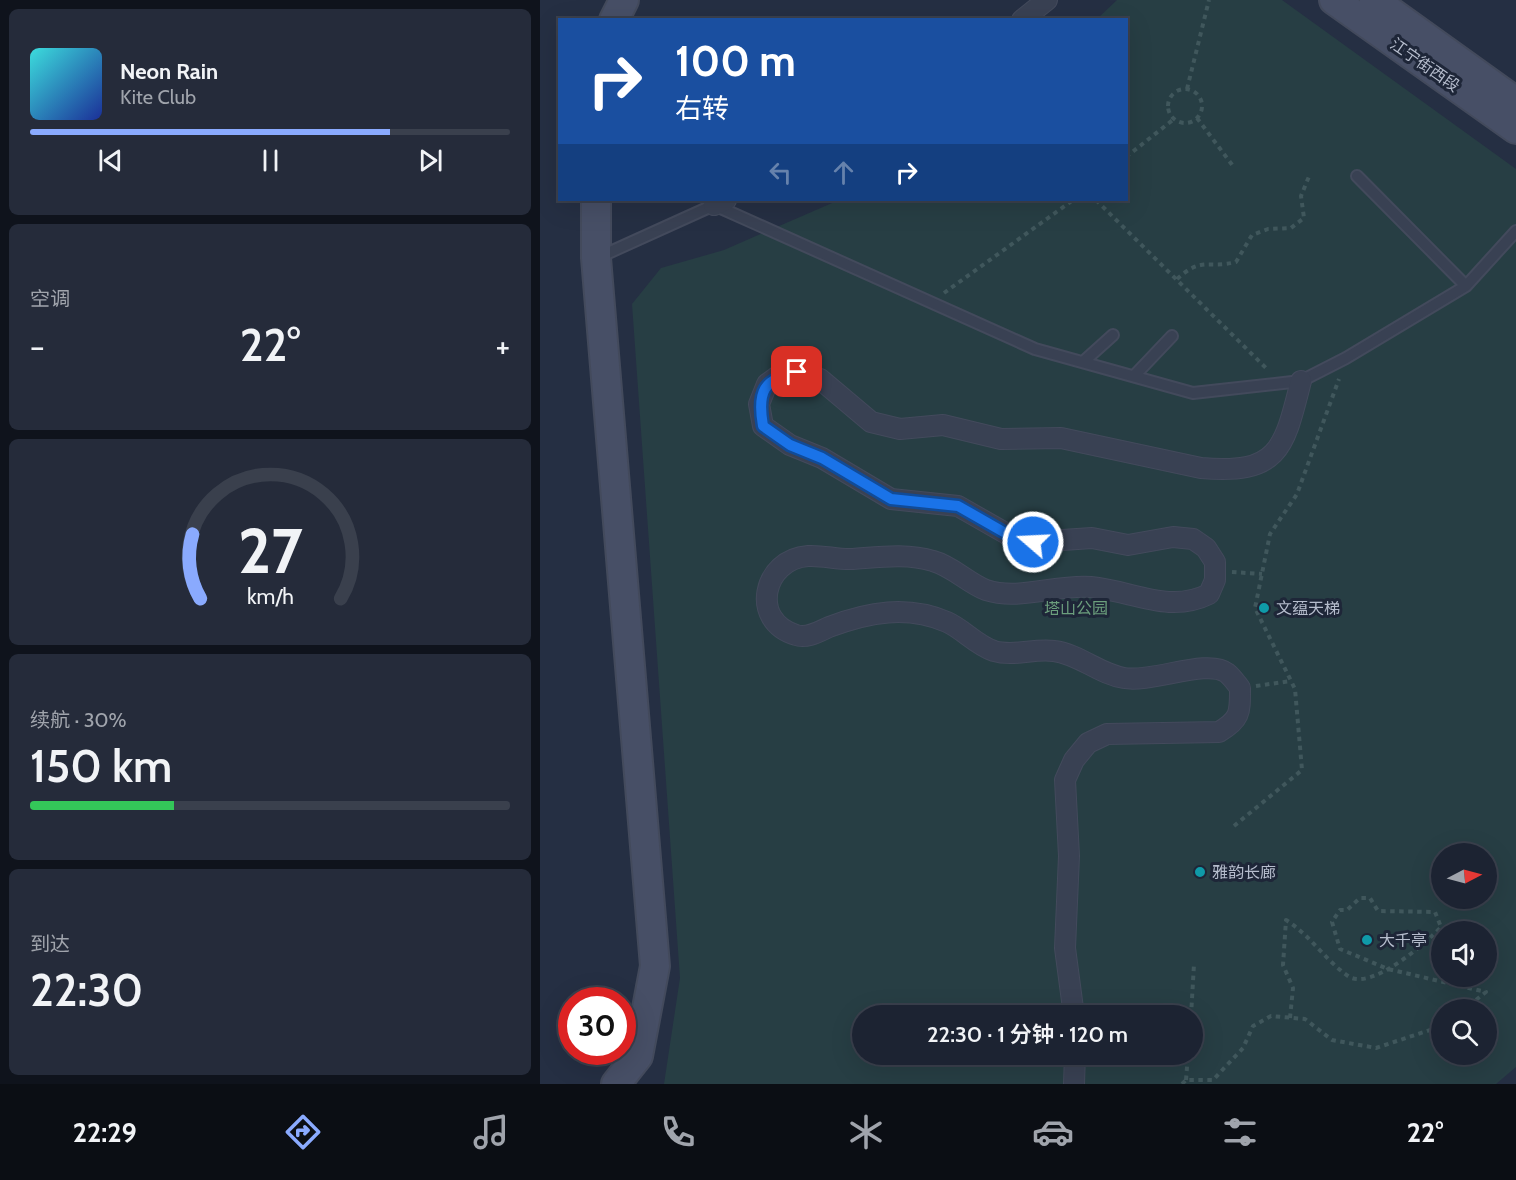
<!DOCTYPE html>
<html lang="zh">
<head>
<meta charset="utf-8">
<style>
  body { margin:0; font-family:Cabin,"Noto Sans SC",sans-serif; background:#252b3a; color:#f1f3f6; height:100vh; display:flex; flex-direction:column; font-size:22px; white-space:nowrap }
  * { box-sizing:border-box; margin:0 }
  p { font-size:20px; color:#a0a4ac }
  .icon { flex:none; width:33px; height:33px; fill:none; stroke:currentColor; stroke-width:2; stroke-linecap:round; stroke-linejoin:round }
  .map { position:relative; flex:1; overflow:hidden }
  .panel { display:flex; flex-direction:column; gap:9px; padding:9px; background:#0f131c; width:540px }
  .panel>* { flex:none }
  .banner { position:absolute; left:18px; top:18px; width:570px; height:183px; border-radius:0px; box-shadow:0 6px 24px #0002,0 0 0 2px #3a404d; background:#1a4fa0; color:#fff; overflow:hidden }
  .needle { width:39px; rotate:84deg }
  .tools { position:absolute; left:891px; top:843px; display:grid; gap:12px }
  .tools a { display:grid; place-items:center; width:66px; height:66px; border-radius:50%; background:#1c2332; box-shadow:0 6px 24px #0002,0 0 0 2px #3a404d; font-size:30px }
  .speed { position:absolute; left:18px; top:987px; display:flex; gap:12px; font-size:30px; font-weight:700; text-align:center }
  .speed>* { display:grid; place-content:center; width:78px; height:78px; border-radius:50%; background:#1c2332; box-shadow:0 6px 24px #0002,0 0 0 2px #3a404d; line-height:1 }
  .speed .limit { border:9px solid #d22; background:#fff; color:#111 }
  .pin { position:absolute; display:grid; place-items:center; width:51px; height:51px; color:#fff; margin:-26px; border-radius:12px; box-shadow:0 3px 9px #0006 }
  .me { position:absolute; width:66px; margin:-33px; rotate:289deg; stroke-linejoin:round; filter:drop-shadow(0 0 4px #0008) }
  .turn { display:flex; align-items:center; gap:21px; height:126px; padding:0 18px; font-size:27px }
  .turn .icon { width:78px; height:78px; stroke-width:2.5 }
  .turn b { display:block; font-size:42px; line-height:51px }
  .lanes { display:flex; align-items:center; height:57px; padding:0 18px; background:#0003; justify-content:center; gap:30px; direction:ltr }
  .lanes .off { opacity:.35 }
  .big { font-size:45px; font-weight:600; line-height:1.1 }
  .panel .widget { flex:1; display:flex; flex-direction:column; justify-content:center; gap:9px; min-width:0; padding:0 21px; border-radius:9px; background:#252b3a }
  .panel .dial { align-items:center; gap:0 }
  .dial svg { height:156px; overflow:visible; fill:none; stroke:#3a404d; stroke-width:7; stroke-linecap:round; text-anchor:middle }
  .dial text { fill:#f1f3f6; stroke:none }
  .song { display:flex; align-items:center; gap:18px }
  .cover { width:72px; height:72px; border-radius:9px; background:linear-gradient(135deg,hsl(180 70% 55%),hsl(230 70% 35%)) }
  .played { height:6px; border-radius:3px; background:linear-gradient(90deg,#8aaafe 75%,#3a404d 75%) }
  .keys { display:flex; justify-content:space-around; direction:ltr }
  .heat { display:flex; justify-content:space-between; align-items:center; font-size:33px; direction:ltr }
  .charge { height:9px; border-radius:4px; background:linear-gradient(90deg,#34c759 30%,#3a404d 0) }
  .trip { position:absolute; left:312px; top:1005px; width:351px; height:60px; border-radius:30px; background:#1c2332; box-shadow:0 6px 24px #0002,0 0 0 2px #3a404d; font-weight:600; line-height:60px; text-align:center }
  .dock { display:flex; height:96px; justify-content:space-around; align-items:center; background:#0b0e14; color:#a0a4ac }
  .dock .icon { width:42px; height:42px }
  .dock .on { color:#8aaafe }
  .dock b { font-size:27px; color:#f1f3f6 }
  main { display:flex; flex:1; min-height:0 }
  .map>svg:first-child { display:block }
</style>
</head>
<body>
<main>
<section class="panel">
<div class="widget">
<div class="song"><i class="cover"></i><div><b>Neon Rain</b><p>Kite Club</p></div></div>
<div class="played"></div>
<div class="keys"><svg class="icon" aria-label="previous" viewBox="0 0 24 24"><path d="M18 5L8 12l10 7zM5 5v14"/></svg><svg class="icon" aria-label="pause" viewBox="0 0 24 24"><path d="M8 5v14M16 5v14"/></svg><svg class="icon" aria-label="next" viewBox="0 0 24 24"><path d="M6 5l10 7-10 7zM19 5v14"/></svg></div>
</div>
<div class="widget"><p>空调</p>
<div class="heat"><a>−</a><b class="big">22°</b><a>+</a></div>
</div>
<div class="widget dial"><svg viewBox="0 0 100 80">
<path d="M14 69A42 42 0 1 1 86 69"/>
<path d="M14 69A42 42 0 0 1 10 36" stroke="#8aaafe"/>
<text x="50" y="56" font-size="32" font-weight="700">27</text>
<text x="50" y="72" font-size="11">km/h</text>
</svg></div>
<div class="widget"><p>续航 · 30%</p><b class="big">150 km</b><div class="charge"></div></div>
<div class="widget"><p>到达</p><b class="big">22:30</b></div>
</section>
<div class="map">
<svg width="976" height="1084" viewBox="0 0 976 1084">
  <rect width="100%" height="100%" fill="#252f43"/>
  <!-- green -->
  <path fill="#273e44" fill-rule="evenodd" d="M577,0H742L976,169V1067L956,1084H124L140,978L92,304L121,268L184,250L299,200H586V20L557,19ZM902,854H946V898H902ZM902,932H946V976H902ZM902,1010H946V1054H902ZM322,1016H652V1054H322Z"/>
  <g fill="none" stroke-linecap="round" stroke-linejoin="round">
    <defs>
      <path id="lane" d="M817,176L926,286
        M57,258L174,205L495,349L653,393L761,381L806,358L926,286L976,231
        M543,362L573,335
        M594,376L632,336"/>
      <path id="street" d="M482,20L507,0
        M174,205L186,200
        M534,1016L525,948L529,856L525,780L534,760L548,743L567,734L679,732C701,719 700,712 700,688C696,683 692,677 687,673C668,658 612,683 584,678C559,674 539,654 514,651C494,648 474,657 454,651C436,645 423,629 407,622C367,605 329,612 289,627C280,631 267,639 256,635C209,621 223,559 268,556C283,555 298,560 313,559C340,557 367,553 393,561C412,566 428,583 446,590C480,601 516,584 551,587C593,591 629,614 669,594L675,580V562L666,548L653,539L633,537L588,545L552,538L493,542L474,538L418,506L351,499L282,458L250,445L223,426L219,404L227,384L238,376L257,372L280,379L331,422L360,429L403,425L461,439L521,438L661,468C739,475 744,449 761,381
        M534,1084L535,1054"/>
      <path id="secondary" d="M794,0L976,129
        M834,0L976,102
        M74,20L84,0
        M56,200V258L115,966L98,1056L76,1084"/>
    </defs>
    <!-- lane casing -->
    <use href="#lane" stroke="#434a5c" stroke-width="14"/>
    <!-- street casing -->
    <use href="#street" stroke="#434a5c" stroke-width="22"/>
    <!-- secondary casing -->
    <use href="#secondary" stroke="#434a5c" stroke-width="32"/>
    <!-- path -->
    <path stroke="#40575c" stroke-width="4" stroke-dasharray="4.5 4.5" stroke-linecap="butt" d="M647,89L669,0
      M628 106a17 17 0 1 1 34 0a17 17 0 1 1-34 0Z
      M657,118L693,166
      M586,157L634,119
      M556,200L728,370
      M637,279C662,256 668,269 696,262L712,235L728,229L751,228L764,218L761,196L770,174
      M404,293L533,200
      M692,572L722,574
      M716,686L751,681
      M694,826L762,770L755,689L715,608L730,534L757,494L799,379
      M651,1016L654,964
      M750,1018L753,988L743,965L746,920C770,935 785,960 808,976C830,992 886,943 901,927L895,912L838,911L830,898H820L807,910H800L792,922L800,949L848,969L946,992L923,1010
      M646,1080L648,1054
      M642,1084L646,1080H673L703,1048L713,1026L731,1016L765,1019L792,1040L836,1048L902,1026"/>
    <!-- lane -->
    <use href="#lane" stroke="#394153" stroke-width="10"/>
    <!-- street -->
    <use href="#street" stroke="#394153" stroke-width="20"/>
    <!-- secondary -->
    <use href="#secondary" stroke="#474f66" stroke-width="28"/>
  </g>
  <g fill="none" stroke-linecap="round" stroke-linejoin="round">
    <defs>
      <path id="route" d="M257,372C223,379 217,392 223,426L250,445L282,458L351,499L418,506L474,538L493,542"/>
    </defs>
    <!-- route casing -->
    <use href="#route" stroke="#114b97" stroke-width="15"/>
    <!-- route -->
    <use href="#route" stroke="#1a73e8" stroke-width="10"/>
  </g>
  <!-- markers -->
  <g fill="#0f9aa8" stroke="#1e2638" stroke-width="2">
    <circle cx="724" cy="608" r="6"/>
    <circle cx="660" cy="872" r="6"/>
    <circle cx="827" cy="940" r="6"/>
  </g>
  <g text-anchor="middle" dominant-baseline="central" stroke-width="6" stroke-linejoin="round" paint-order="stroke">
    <!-- street labels -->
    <g font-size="16" fill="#b6bdcd" stroke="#1e2638">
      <text transform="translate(885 65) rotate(35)">江宁街西段</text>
    </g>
    <!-- park labels -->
    <g font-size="16" fill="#6c9f7d" stroke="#1e2638">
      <text x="536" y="608">塔山公园</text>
    </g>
    <!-- poi labels -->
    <g font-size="16" fill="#b6bdcd" stroke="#1e2638" text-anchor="start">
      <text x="736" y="608">文蕴天梯</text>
      <text x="672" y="872">雅韵长廊</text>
      <text x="839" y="940">大千亭</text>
    </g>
  </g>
</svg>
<div class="tools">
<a><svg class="needle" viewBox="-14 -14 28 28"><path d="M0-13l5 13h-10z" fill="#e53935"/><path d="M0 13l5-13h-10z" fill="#a0a4ac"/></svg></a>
<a><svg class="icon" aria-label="sound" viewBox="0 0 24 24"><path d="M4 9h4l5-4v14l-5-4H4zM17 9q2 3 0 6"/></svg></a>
<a><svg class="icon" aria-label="search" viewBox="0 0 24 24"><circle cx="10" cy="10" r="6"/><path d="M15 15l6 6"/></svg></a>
</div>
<div class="speed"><div class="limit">30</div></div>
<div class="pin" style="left:257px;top:372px;background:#d93025"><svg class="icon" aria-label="arrive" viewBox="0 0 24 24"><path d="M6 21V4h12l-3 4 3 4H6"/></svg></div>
<svg class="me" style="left:493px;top:542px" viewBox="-20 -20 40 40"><circle r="17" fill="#1a73e8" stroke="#fff" stroke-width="3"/><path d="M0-11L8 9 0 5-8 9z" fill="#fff"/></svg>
<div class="trip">22:30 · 1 分钟 · 120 m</div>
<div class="banner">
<div class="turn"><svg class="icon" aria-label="right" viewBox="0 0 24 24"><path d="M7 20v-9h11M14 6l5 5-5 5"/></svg><div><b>100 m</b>右转</div></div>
<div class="lanes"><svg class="icon off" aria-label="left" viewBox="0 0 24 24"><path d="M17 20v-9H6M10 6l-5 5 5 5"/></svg><svg class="icon off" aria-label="ahead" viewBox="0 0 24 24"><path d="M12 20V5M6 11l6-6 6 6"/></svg><svg class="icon" aria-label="right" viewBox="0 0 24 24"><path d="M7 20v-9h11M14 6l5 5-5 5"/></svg></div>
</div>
</div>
</main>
<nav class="dock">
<b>22:29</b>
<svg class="icon on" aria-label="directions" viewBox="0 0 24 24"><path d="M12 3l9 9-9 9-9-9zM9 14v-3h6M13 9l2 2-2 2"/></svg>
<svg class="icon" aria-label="music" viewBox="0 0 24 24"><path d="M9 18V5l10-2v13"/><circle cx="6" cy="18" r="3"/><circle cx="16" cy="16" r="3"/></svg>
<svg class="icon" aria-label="phone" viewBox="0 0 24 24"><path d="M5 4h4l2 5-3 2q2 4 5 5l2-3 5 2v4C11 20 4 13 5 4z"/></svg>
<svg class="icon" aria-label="climate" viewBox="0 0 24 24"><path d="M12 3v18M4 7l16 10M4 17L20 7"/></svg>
<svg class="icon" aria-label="car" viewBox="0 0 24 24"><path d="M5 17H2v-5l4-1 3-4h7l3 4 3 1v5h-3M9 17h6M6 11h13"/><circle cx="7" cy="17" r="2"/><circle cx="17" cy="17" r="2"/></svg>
<svg class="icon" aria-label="filters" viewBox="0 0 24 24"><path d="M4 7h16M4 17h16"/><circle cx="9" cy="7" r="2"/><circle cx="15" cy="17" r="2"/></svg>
<b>22°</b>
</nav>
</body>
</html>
